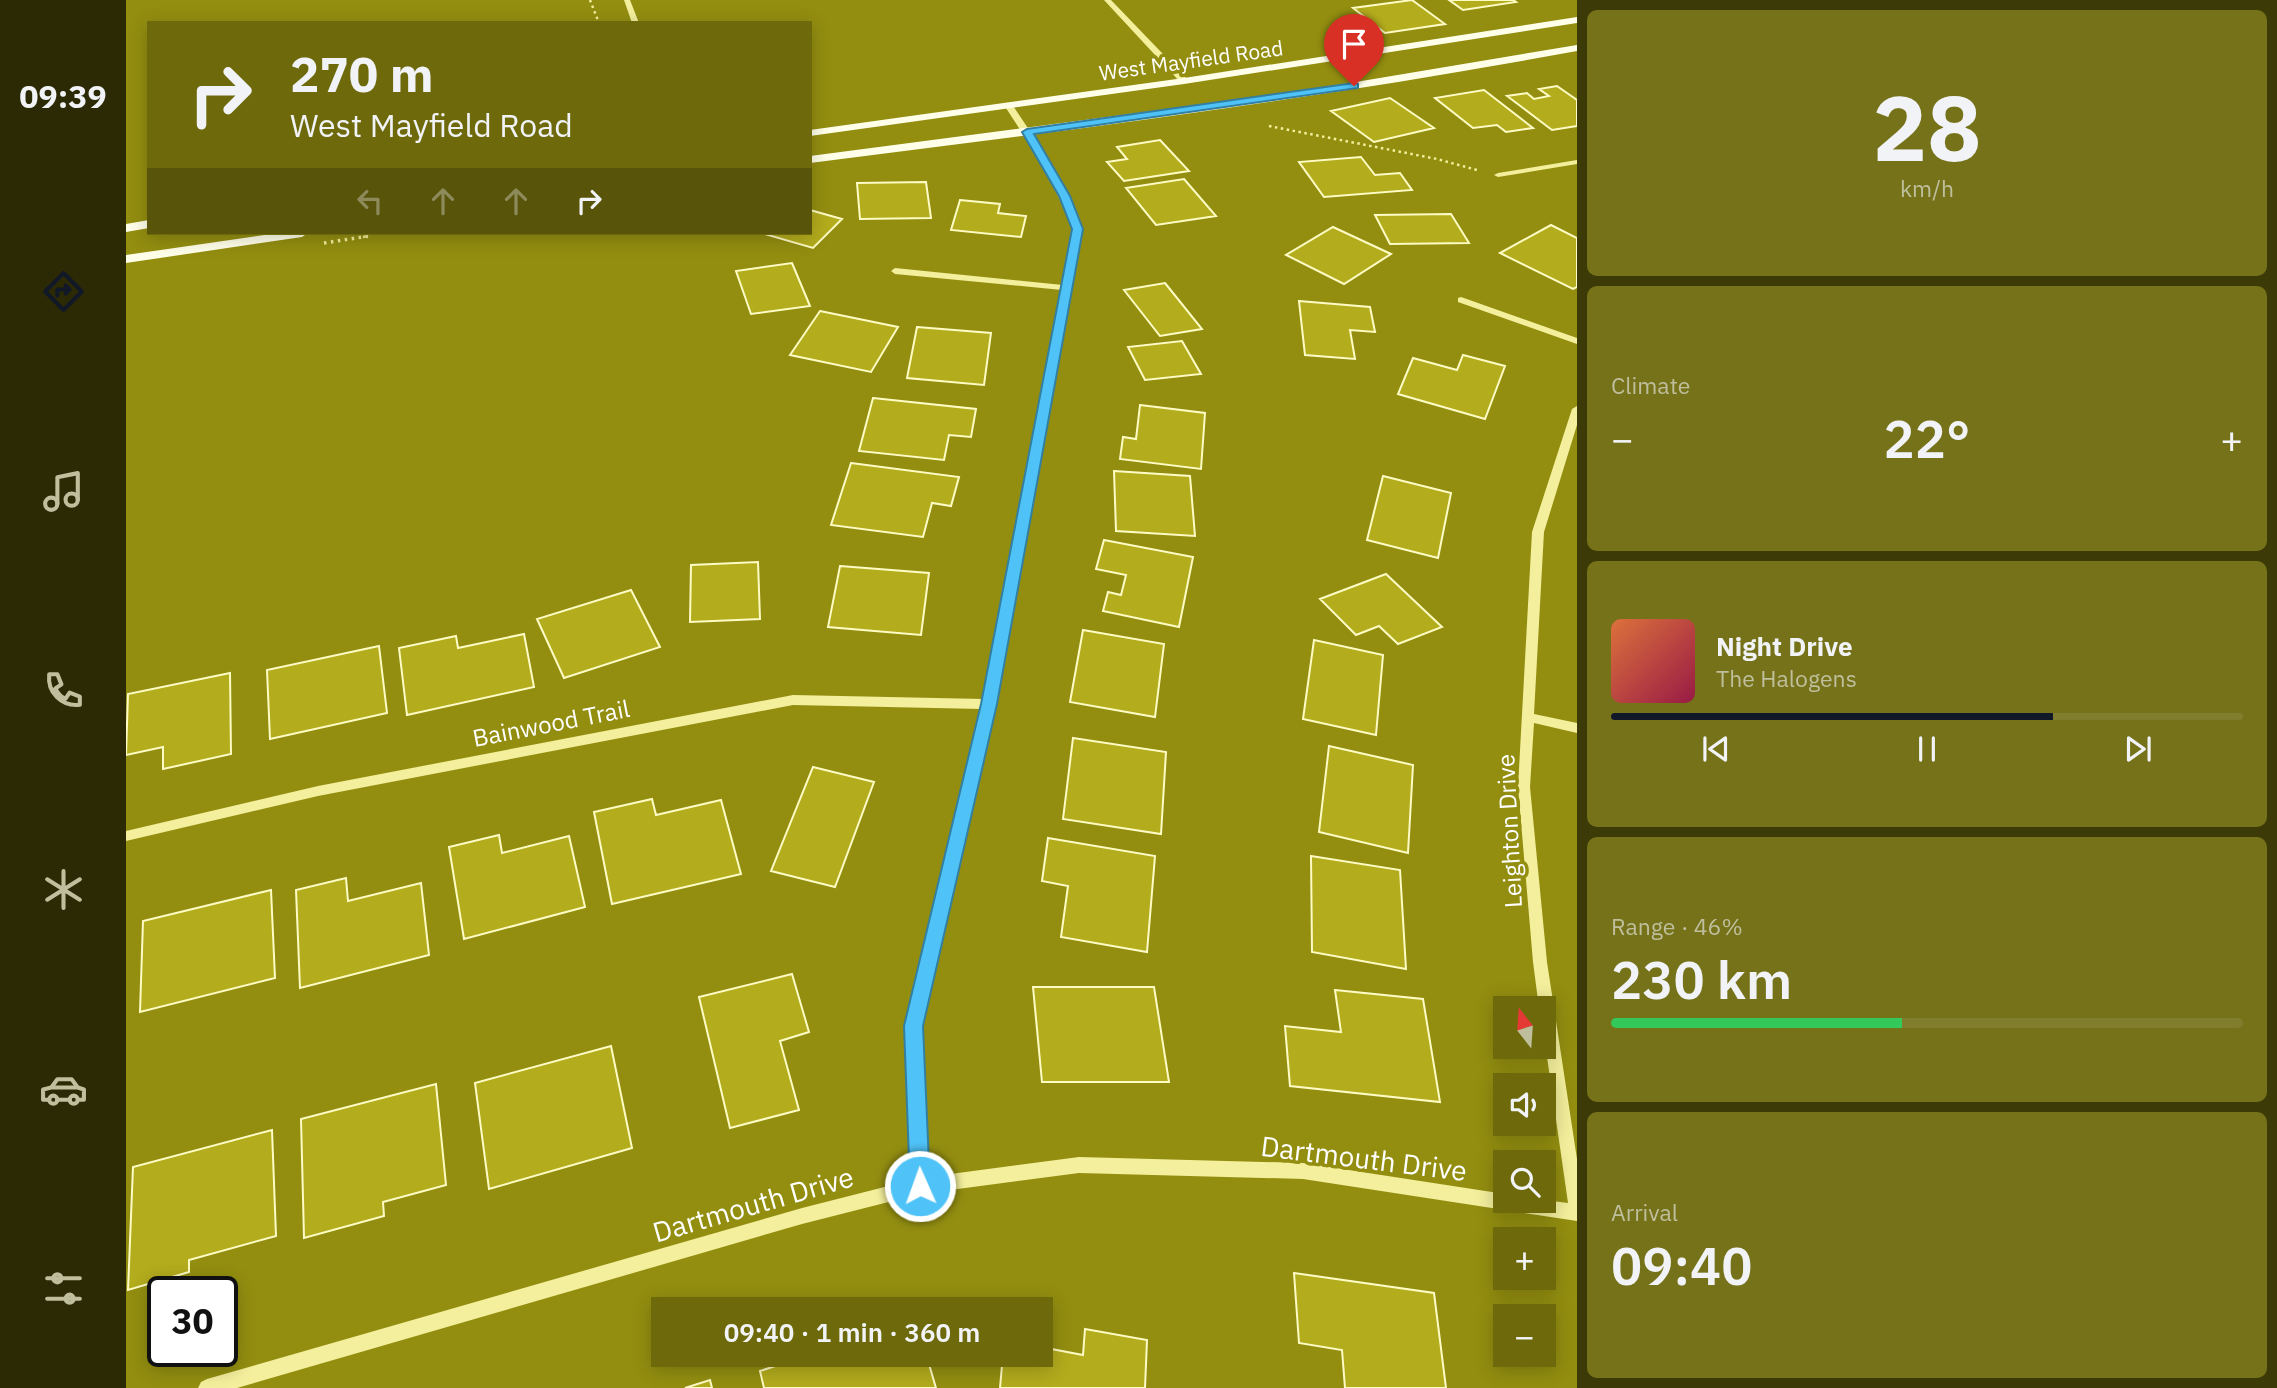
<!DOCTYPE html>
<html lang="en">
<head>
<meta charset="utf-8">
<style>
  body { margin:0; font-family:"IBM Plex Sans",sans-serif; background:#76721a; color:#f1f3f6; height:100vh; display:flex; flex-direction:column; font-size:26px; white-space:nowrap }
  * { box-sizing:border-box; margin:0 }
  p { font-size:23px; color:#bfbf9d }
  .icon { flex:none; width:38px; height:38px; fill:none; stroke:currentColor; stroke-width:2; stroke-linecap:round; stroke-linejoin:round }
  .map { position:relative; flex:1; overflow:hidden }
  .sheet { display:flex; flex-direction:column; gap:10px; padding:10px; background:#3c3a07; width:700px }
  .sheet>* { flex:none }
  .hud { position:absolute; left:21px; top:21px; width:665px; height:214px; border-radius:0px; box-shadow:0 4px 18px #0003; background:#6e6a0c; color:#f1f3f6; overflow:hidden }
  .needle { width:46px; rotate:343deg }
  .tools { position:absolute; left:1367px; top:996px; display:grid; gap:14px }
  .tools a { display:grid; place-items:center; width:63px; height:63px; border-radius:0px; background:#6e6a0c; box-shadow:0 4px 18px #0003; font-size:35px }
  .speed { position:absolute; left:21px; top:1276px; display:flex; gap:14px; font-size:35px; font-weight:700; text-align:center }
  .speed>* { display:grid; place-content:center; width:91px; height:91px; border-radius:50%; background:#6e6a0c; box-shadow:0 4px 18px #0003; line-height:1 }
  .speed .limit { border:4px solid #111; border-radius:10px; background:#fff; color:#111 }
  .pin { position:absolute; display:grid; place-items:center; width:60px; height:60px; color:#fff; margin:-72px -30px; border-radius:50% 50% 50% 0; rotate:-45deg; box-shadow:0 0 7px #0007 }
  .pin .icon { rotate:45deg }
  .me { position:absolute; width:77px; margin:-38px; rotate:358deg; stroke-linejoin:round; filter:drop-shadow(0 0 5px #0008) }
  .turn { display:flex; align-items:center; gap:24px; height:147px; padding:0 28px; font-size:32px }
  .turn .icon { width:91px; height:91px; stroke-width:2.5 }
  .turn b { display:block; font-size:49px; line-height:60px }
  .lanes { display:flex; align-items:center; height:66px; padding:0 28px; background:#0003; justify-content:center; gap:35px; direction:ltr }
  .lanes .off { opacity:.35 }
  .big { font-size:52px; font-weight:600; line-height:1.1 }
  .sheet .card { flex:1; display:flex; flex-direction:column; justify-content:center; gap:10px; min-width:0; padding:0 24px; border-radius:10px; background:#76721a }
  .sheet .dial { align-items:center; gap:0 }
  .dial b { font-size:91px; line-height:1 }
  .song { display:flex; align-items:center; gap:21px }
  .cover { width:84px; height:84px; border-radius:10px; background:linear-gradient(135deg,hsl(20 70% 55%),hsl(340 70% 35%)) }
  .played { height:7px; border-radius:4px; background:linear-gradient(90deg,#111827 70%,#807d2d 70%) }
  .keys { display:flex; justify-content:space-around; direction:ltr }
  .heat { display:flex; justify-content:space-between; align-items:center; font-size:38px; direction:ltr }
  .charge { height:10px; border-radius:5px; background:linear-gradient(90deg,#34c759 46%,#807d2d 0) }
  .trip { position:absolute; left:525px; top:1297px; width:402px; height:70px; border-radius:0px; background:#6e6a0c; box-shadow:0 4px 18px #0003; font-weight:600; line-height:70px; text-align:center }
  main { display:flex; flex:1; min-height:0 }
  .tabs { display:flex; flex-direction:column; width:126px; justify-content:space-around; align-items:center; background:#2c2a05; color:#bfbf9d }
  .tabs .icon { width:49px; height:49px }
  .tabs .selected { color:#111827 }
  .tabs b { font-size:32px; color:#f1f3f6 }
  .map>svg:first-child { display:block }
</style>
</head>
<body>
<main>
<nav class="tabs">
<b>09:39</b>
<svg class="icon selected" aria-label="directions" viewBox="0 0 24 24"><path d="M12 3l9 9-9 9-9-9zM9 14v-3h6M13 9l2 2-2 2"/></svg>
<svg class="icon" aria-label="music" viewBox="0 0 24 24"><path d="M9 18V5l10-2v13"/><circle cx="6" cy="18" r="3"/><circle cx="16" cy="16" r="3"/></svg>
<svg class="icon" aria-label="phone" viewBox="0 0 24 24"><path d="M5 4h4l2 5-3 2q2 4 5 5l2-3 5 2v4C11 20 4 13 5 4z"/></svg>
<svg class="icon" aria-label="climate" viewBox="0 0 24 24"><path d="M12 3v18M4 7l16 10M4 17L20 7"/></svg>
<svg class="icon" aria-label="car" viewBox="0 0 24 24"><path d="M5 17H2v-5l4-1 3-4h7l3 4 3 1v5h-3M9 17h6M6 11h13"/><circle cx="7" cy="17" r="2"/><circle cx="17" cy="17" r="2"/></svg>
<svg class="icon" aria-label="filters" viewBox="0 0 24 24"><path d="M4 7h16M4 17h16"/><circle cx="9" cy="7" r="2"/><circle cx="15" cy="17" r="2"/></svg>
</nav>
<div class="map">
<svg width="1451" height="1388" viewBox="0 0 1451 1388">
  <rect width="100%" height="100%" fill="#938e10"/>
  <!-- building -->
  <path fill="#b3ac1d" stroke="#fefbc4" stroke-width="2" d="M1286,0L1319,24L1259,33L1227,8Z
    M1323,0H1387L1390,2L1337,10Z
    M1431,86L1451,100V126L1426,130L1381,96L1401,93L1408,99L1423,96L1413,89Z
    M1358,90L1407,128L1380,132L1371,125L1347,128L1309,98Z
    M1264,98L1308,128L1248,142L1205,111Z
    M1034,140L1063,171L998,181L981,162L1001,159L991,147Z
    M1235,157L1249,175L1274,173L1286,190L1198,197L1173,162Z
    M1058,179L1090,216L1030,225L1000,188Z
    M800,182L805,218L734,219L731,183Z
    M834,200L874,204L872,213L900,216L895,237L825,230Z
    M684,210L716,219L687,248L635,233H684Z
    M1325,214L1343,243L1264,244L1249,215Z
    M1425,225L1451,238V287L1447,289L1374,253Z
    M1207,227L1265,254L1218,284L1160,255Z
    M666,263L684,306L625,314L610,271Z
    M1039,283L1076,329L1034,336L998,290Z
    M1173,301L1244,307L1249,332L1224,330L1229,359L1179,355Z
    M694,311L772,327L745,372L664,355Z
    M791,327L865,333L858,385L781,378Z
    M1056,341L1075,374L1019,380L1002,347Z
    M1337,355L1379,366L1359,419L1272,394L1287,358L1331,370Z
    M747,398L850,409L845,437L823,435L818,460L733,451Z
    M1014,405L1079,413L1075,469L994,459L997,437L1010,439Z
    M725,463L833,477L825,506L806,503L797,537L705,525Z
    M988,471L1064,476L1069,536L990,531Z
    M1257,476L1325,493L1312,558L1241,540Z
    M978,540L1067,557L1053,627L977,611L982,592L995,595L1000,575L970,569Z
    M632,562L634,619L564,622L565,565Z
    M714,566L803,573L795,635L702,627Z
    M1260,574L1316,627L1272,644L1253,626L1230,635L1194,599Z
    M505,590L534,647L438,678L411,619Z
    M957,630L1038,644L1029,717L944,702Z
    M398,634L408,687L281,715L273,648L330,636L332,648Z
    M1188,640L1257,655L1250,735L1177,719Z
    M253,646L261,713L144,739L141,670Z
    M104,673L105,754L37,769V747L0,755L2,694Z
    M947,738L1040,752L1035,834L937,819Z
    M1203,746L1287,765L1282,853L1193,832Z
    M687,767L748,782L709,887L645,871Z
    M526,799L530,815L595,800L615,874L486,904L468,812Z
    M373,835L376,853L443,836L459,907L338,939L323,847Z
    M922,838L1029,856L1021,952L935,937L942,886L916,881Z
    M1185,856L1274,870L1280,969L1186,952Z
    M220,878L222,901L295,883L303,955L174,988L170,890Z
    M145,890L149,978L14,1012L17,921Z
    M666,974L683,1032L654,1041L673,1110L604,1128L573,997Z
    M907,987H1028L1043,1082H916Z
    M1209,990L1297,999L1314,1102L1164,1086L1159,1026L1215,1032Z
    M485,1046L506,1148L363,1189L349,1083Z
    M310,1084L320,1185L257,1202L258,1216L178,1238L175,1119Z
    M146,1130L150,1236L63,1260V1272L2,1290L7,1167Z
    M1168,1273L1308,1293L1320,1388H1219L1216,1350L1173,1343Z
    M959,1329L1021,1340L1019,1388H874L877,1354H915V1347L957,1355Z
    M686,1354H800L810,1388H638L634,1371Z
    M584,1380L586,1388H559Z"/>
  <g fill="none" stroke-linecap="round" stroke-linejoin="round">
    <!-- path-far1 -->
    <path stroke="#f3ef9c" stroke-width="2.5" stroke-dasharray="2.5 3.5" stroke-linecap="butt" d="M464,0L473,23
      M1143,126L1311,159L1351,170
      M237,237L243,236"/>
    <!-- path -->
    <path stroke="#f3ef9c" stroke-width="3.5" stroke-dasharray="2.5 4.5" stroke-linecap="butt" d="M198,243L243,236"/>
    <!-- minor -->
    <path fill="#f3ef9c" fill-rule="evenodd" d="M498,0H504L513,23H506Z
      M978,0H985L1061,79V83H1055Z
      M879,103H885C913,143 937,184 956,229L869,704L795,1026L802,1177L953,1157L1177,1163L1379,1194V1200H1418L1442,1203L1418,1036V1008H1413L1407,962L1392,787L1406,532L1446,409L1451,406V425L1418,532L1408,714L1451,723V733L1408,723L1404,787L1421,962L1451,1159V1221L1177,1179L953,1173L794,1194L676,1224L111,1388H72L75,1382L81,1379L676,1208L786,1180L781,1026L856,709L667,705L192,796L0,841V831L192,786L667,695L858,699L936,290L769,274L765,271L769,268L937,285L948,229L917,165L878,105Z
      M1451,160V164L1372,177L1368,175L1372,173Z
      M1335,297L1451,338V344L1332,302V298Z"/>
    <!-- major -->
    <path fill="#ffffe9" fill-rule="evenodd" d="M1451,17V23L1058,84L684,136V130L1058,78Z
      M1451,45V51C1197,98 941,131 684,163V156L1164,93Z
      M23,220V228L0,232V224Z
      M152,233H182L176,237L0,263V255Z"/>
  </g>
  <!-- route -->
  <path fill="#4fc3f7" stroke="#337fa1" stroke-width="2" d="M1228,83L1232,84V88L908,134L944,196L957,229L871,704L797,1026L804,1186L801,1194L794,1197L787,1194L784,1186L778,1026L855,704L946,229L933,196L896,132L901,129Z"/>
  <g text-anchor="middle" dominant-baseline="central" stroke-width="7" stroke-linejoin="round" paint-order="stroke">
    <!-- far-street labels -->
    <g font-size="21" fill="#fff" stroke="#938e10">
      <text transform="translate(1065 60) rotate(-8)">West Mayfield Road</text>
    </g>
    <!-- street labels -->
    <g font-size="24" fill="#fff" stroke="#938e10">
      <text transform="translate(425 723) rotate(-11)">Bainwood Trail</text>
      <text transform="translate(1383 831) rotate(-93)">Leighton Drive</text>
    </g>
    <!-- near-street labels -->
    <g font-size="28" fill="#fff" stroke="#938e10">
      <text transform="translate(1238 1158) rotate(7)">Dartmouth Drive</text>
      <text transform="translate(627 1204) rotate(-16)">Dartmouth Drive</text>
    </g>
  </g>
</svg>
<div class="tools">
<a><svg class="needle" viewBox="-14 -14 28 28"><path d="M0-13l5 13h-10z" fill="#e53935"/><path d="M0 13l5-13h-10z" fill="#bfbf9d"/></svg></a>
<a><svg class="icon" aria-label="sound" viewBox="0 0 24 24"><path d="M4 9h4l5-4v14l-5-4H4zM17 9q2 3 0 6"/></svg></a>
<a><svg class="icon" aria-label="search" viewBox="0 0 24 24"><circle cx="10" cy="10" r="6"/><path d="M15 15l6 6"/></svg></a>
<a>+</a>
<a>−</a>
</div>
<div class="speed"><div class="limit">30</div></div>
<div class="pin" style="left:1228px;top:86px;background:#d93025"><svg class="icon" aria-label="arrive" viewBox="0 0 24 24"><path d="M6 21V4h12l-3 4 3 4H6"/></svg></div>
<svg class="me" style="left:794px;top:1186px" viewBox="-20 -20 40 40"><circle r="17" fill="#4fc3f7" stroke="#fff" stroke-width="3"/><path d="M0-11L8 9 0 5-8 9z" fill="#fff"/></svg>
<div class="trip">09:40 · 1 min · 360 m</div>
<div class="hud">
<div class="turn"><svg class="icon" aria-label="right" viewBox="0 0 24 24"><path d="M7 20v-9h11M14 6l5 5-5 5"/></svg><div><b>270 m</b>West Mayfield Road</div></div>
<div class="lanes"><svg class="icon off" aria-label="left" viewBox="0 0 24 24"><path d="M17 20v-9H6M10 6l-5 5 5 5"/></svg><svg class="icon off" aria-label="ahead" viewBox="0 0 24 24"><path d="M12 20V5M6 11l6-6 6 6"/></svg><svg class="icon off" aria-label="ahead" viewBox="0 0 24 24"><path d="M12 20V5M6 11l6-6 6 6"/></svg><svg class="icon" aria-label="right" viewBox="0 0 24 24"><path d="M7 20v-9h11M14 6l5 5-5 5"/></svg></div>
</div>
</div>
<section class="sheet">
<div class="card dial"><b>28</b><p>km/h</p></div>
<div class="card"><p>Climate</p>
<div class="heat"><a>−</a><b class="big">22°</b><a>+</a></div>
</div>
<div class="card">
<div class="song"><i class="cover"></i><div><b>Night Drive</b><p>The Halogens</p></div></div>
<div class="played"></div>
<div class="keys"><svg class="icon" aria-label="previous" viewBox="0 0 24 24"><path d="M18 5L8 12l10 7zM5 5v14"/></svg><svg class="icon" aria-label="pause" viewBox="0 0 24 24"><path d="M8 5v14M16 5v14"/></svg><svg class="icon" aria-label="next" viewBox="0 0 24 24"><path d="M6 5l10 7-10 7zM19 5v14"/></svg></div>
</div>
<div class="card"><p>Range · 46%</p><b class="big">230 km</b><div class="charge"></div></div>
<div class="card"><p>Arrival</p><b class="big">09:40</b></div>
</section>
</main>
</body>
</html>
